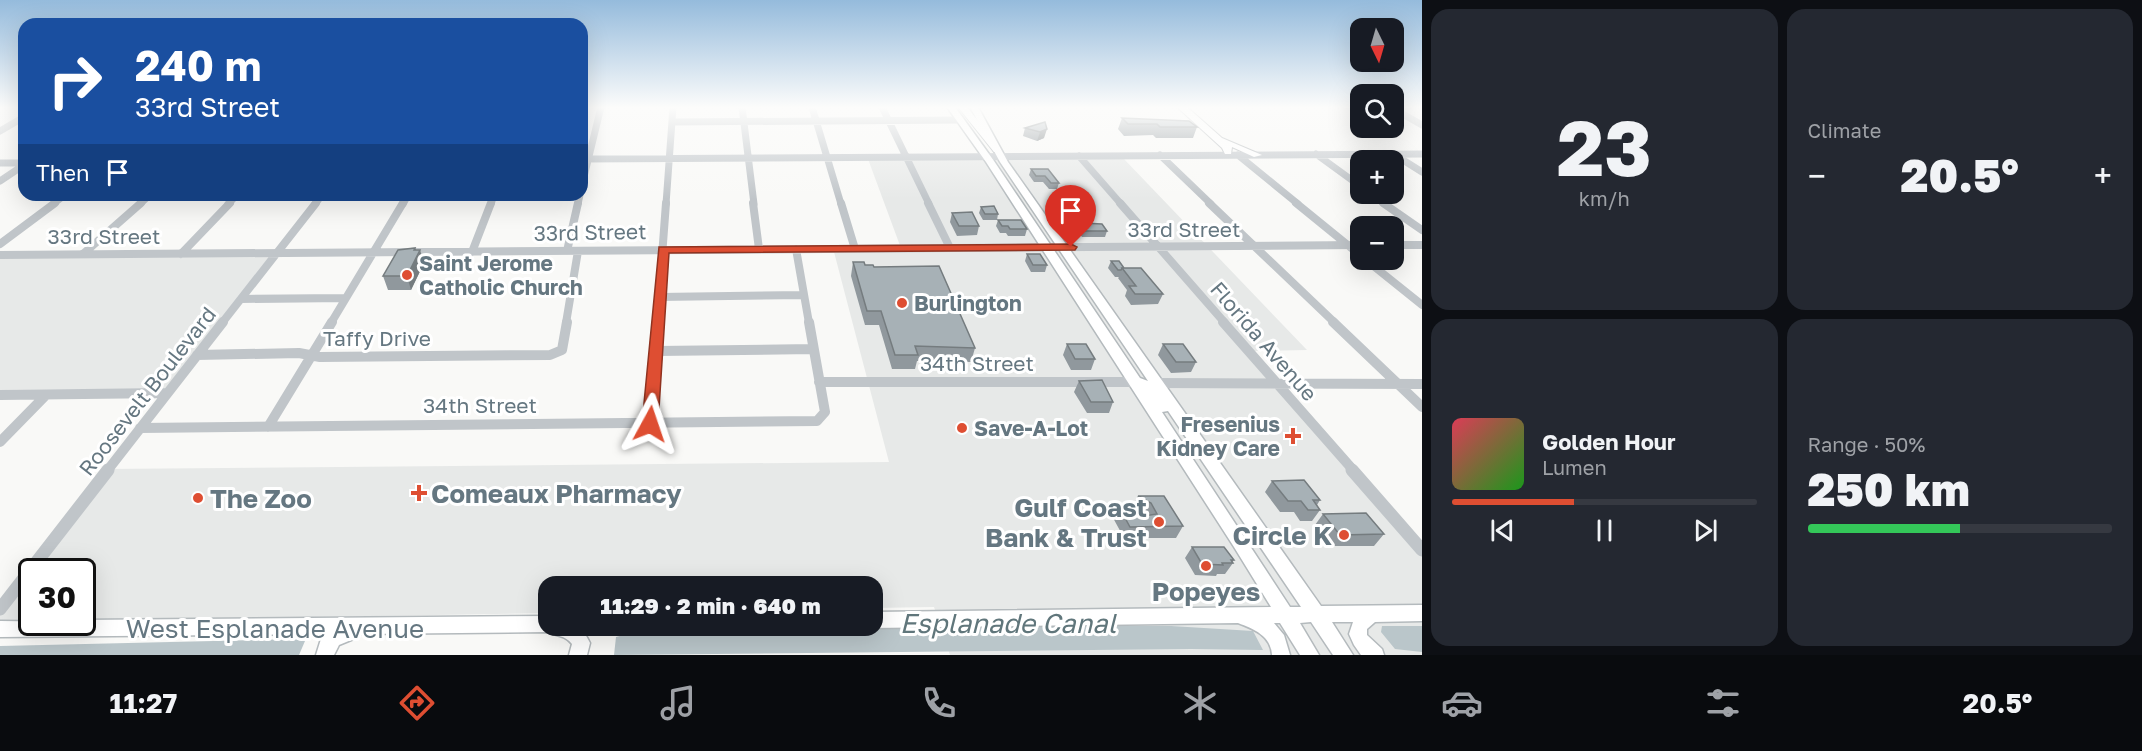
<!DOCTYPE html>
<html lang="en">
<head>
<meta charset="utf-8">
<style>
  body { margin:0; font-family:"Golos Text",sans-serif; background:#242831; color:#f1f3f6; height:100vh; display:flex; flex-direction:column; font-size:22px; white-space:nowrap }
  * { box-sizing:border-box; margin:0 }
  p { font-size:20px; color:#9ea1a6 }
  .icon { flex:none; width:33px; height:33px; fill:none; stroke:currentColor; stroke-width:2; stroke-linecap:round; stroke-linejoin:round }
  .map { position:relative; flex:1; overflow:hidden }
  .panel { display:flex; flex-direction:column; gap:9px; padding:9px; background:#0d0f14; width:720px }
  .panel>* { flex:none }
  .banner { position:absolute; left:18px; top:18px; width:570px; height:183px; border-radius:18px; box-shadow:0 6px 24px #0002; background:#1a4fa0; color:#fff; overflow:hidden }
  .needle { width:39px; rotate:175deg }
  .controls { position:absolute; left:1350px; top:18px; display:grid; gap:12px }
  .controls a { display:grid; place-items:center; width:54px; height:54px; border-radius:12px; background:#171b24; box-shadow:0 6px 24px #0002; font-size:30px }
  .speed { position:absolute; left:18px; top:558px; display:flex; gap:12px; font-size:30px; font-weight:700; text-align:center }
  .speed>* { display:grid; place-content:center; width:78px; height:78px; border-radius:50%; background:#171b24; box-shadow:0 6px 24px #0002; line-height:1 }
  .speed .limit { border:3px solid #111; border-radius:9px; background:#fff; color:#111 }
  .pin { position:absolute; display:grid; place-items:center; width:51px; height:51px; color:#fff; margin:-62px -26px; border-radius:50% 50% 50% 0; rotate:-45deg; box-shadow:0 0 6px #0007 }
  .pin .icon { rotate:45deg }
  .me { position:absolute; width:66px; margin:-33px; rotate:5deg; stroke-linejoin:round; filter:drop-shadow(0 0 4px #0008) }
  .turn { display:flex; align-items:center; gap:21px; height:126px; padding:0 18px; font-size:27px }
  .turn .icon { width:78px; height:78px; stroke-width:2.5 }
  .turn b { display:block; font-size:42px; line-height:51px }
  .then { display:flex; align-items:center; height:57px; padding:0 18px; background:#0003; gap:12px; font-size:22px }
  .big { font-size:45px; font-weight:800; line-height:1.1 }
  .panel .widget { flex:1; display:flex; flex-direction:column; justify-content:center; gap:9px; min-width:0; padding:0 21px; border-radius:18px; background:#242831 }
  .panel .dial { align-items:center; gap:0 }
  .dial b { font-size:78px; line-height:1 }
  .song { display:flex; align-items:center; gap:18px }
  .cover { width:72px; height:72px; border-radius:9px; background:linear-gradient(135deg,hsl(350 70% 55%),hsl(120 70% 35%)) }
  .played { height:6px; border-radius:3px; background:linear-gradient(90deg,#de4e32 40%,#363941 40%) }
  .keys { display:flex; justify-content:space-around; direction:ltr }
  .heat { display:flex; justify-content:space-between; align-items:center; font-size:33px; direction:ltr }
  .charge { height:9px; border-radius:4px; background:linear-gradient(90deg,#34c759 50%,#363941 0) }
  .panel .tiles { flex:1; display:grid; gap:9px; grid-template-columns:repeat(2,1fr) }
  .trip { position:absolute; left:538px; top:576px; width:345px; height:60px; border-radius:18px; background:#171b24; box-shadow:0 6px 24px #0002; font-weight:800; line-height:60px; text-align:center }
  .tab-bar { display:flex; height:96px; justify-content:space-around; align-items:center; background:#090b0e; color:#9ea1a6 }
  .tab-bar .icon { width:42px; height:42px }
  .tab-bar .selected { color:#de4e32 }
  .tab-bar b { font-size:27px; color:#f1f3f6 }
  main { display:flex; flex:1; min-height:0 }
  .map>svg:first-child { display:block }
</style>
</head>
<body>
<main>
<div class="map">
<svg width="1422" height="655" viewBox="0 0 1422 655">
  <rect width="100%" height="100%" fill="#f9f9f7"/>
  <!-- built -->
  <path fill="#e7e9e8" d="M868,159H1124L1307,350L1255,351L1422,542V655H950L934,607L873,608V586H549V613L83,621L82,572H32L31,622H0V601L104,469L889,462L834,252L902,251Z
    M270,256L166,389L0,390V258Z"/>
  <!-- water -->
  <path fill="#bac6ca" d="M1026,626H1171L1253,631L1263,650L1191,649L614,655L616,637L627,634Z
    M1382,626H1422V652L1395,649L1381,632Z
    M294,639L305,641L299,655H0V646Z"/>
  <g fill="none" stroke-linecap="round" stroke-linejoin="round">
    <defs>
      <path id="major" d="M947,107H955L994,161L1140,378L1148,381L1000,162L970,107H978L1008,162L1321,606L1422,605V621L1375,622L1367,629V635L1382,649L1384,655H1361L1354,645L1349,634L1353,622H1332L1353,655H1333L1311,622L1300,623L1319,655H1300L1280,623H1274L1284,635L1290,655H1272C1271,636 1254,629 1238,623L873,628L867,626H873V612L1271,607L1234,547L986,162ZM1168,411L1301,607H1290L1162,412Z
        M549,616V626C570,626 580,621 590,643L587,655H569L572,644C565,635 556,636 547,632L358,634L356,638L339,645L334,655H316L321,639L325,634L0,637V621L82,622V620Z"/>
      <path id="highway" d="M958,107H967L1000,148V152H994Z
        M1177,107H1187L1222,138L1262,155L1254,157L1232,147L1231,154H1225L1222,148Z"/>
    </defs>
    <!-- major casing -->
    <use href="#major" stroke="#b4babd" stroke-width="3"/>
    <!-- highway casing -->
    <use href="#highway" stroke="#b4b9bc" stroke-width="2"/>
    <!-- minor-far3 -->
    <path stroke="#c0c5c9" stroke-width="7" d="M742,107L754,204
      M812,107L841,204
      M882,107L929,204
      M1394,109L1422,125
      M673,122L961,120
      M0,131L24,117
      M1316,154L1360,186
      M1160,155L1211,204
      M1238,155L1298,204
      M1395,155L1422,172
      M1079,156L1121,204
      M582,159L1422,154
      M0,163H24
      M0,181L24,165
      M582,185L601,107
      M1371,194L1385,204
      M53,204L65,195
      M140,204L150,195
      M228,204L237,195
      M315,204L322,195
      M403,204L408,195
      M491,204L494,195
      M578,204L580,195
      M666,204L673,107"/>
    <!-- minor-far2 -->
    <path stroke="#c0c5c9" stroke-width="8" d="M753,203L759,249
      M841,203L855,249
      M928,203L950,248
      M1120,203L1225,323
      M1209,203L1335,323
      M1296,203L1360,255
      M1383,203L1422,230
      M0,244L55,203
      M1394,245H1422
      M796,249L809,323
      M567,251L578,203
      M472,252L491,203
      M83,254L141,203
      M181,254L230,203
      M0,255L1360,245
      M1366,260L1422,305
      M659,297L804,295
      M241,299L345,298
      M222,323L316,203
      M331,323L403,203
      M566,323L578,251
      M657,323L666,203"/>
    <!-- minor-far1 -->
    <path stroke="#c0c5c9" stroke-width="10" d="M1223,322L1354,471
      M1333,322L1422,407
      M657,351L813,349
      M197,355L299,353L320,357L550,355L562,350L567,322
      M819,382H1134
      M1156,383L1422,384
      M0,395L167,393
      M650,424L657,322
      M268,427L332,322
      M140,428L817,421L825,412L809,322
      M0,442L46,395
      M107,471L223,322"/>
    <!-- minor -->
    <path stroke="#c0c5c9" stroke-width="13" d="M1352,470L1422,550
      M0,609L108,470"/>
    <!-- major -->
    <use href="#major" fill="#fff" fill-rule="evenodd"/>
    <!-- highway -->
    <use href="#highway" fill="#fff" fill-rule="evenodd"/>
  </g>
  <!-- wall -->
  <path fill="#90989d" d="M1122,118L1197,127L1193,138H1156L1153,135L1124,136L1118,129Z
    M1045,122L1044,138L1037,141L1023,136L1025,128Z
    M1031,169H1048L1059,183L1057,189H1049L1043,182H1034L1029,175Z
    M981,207L998,214L997,220H983L979,213Z
    M952,213L979,226L977,235L957,236L950,222Z
    M998,220L1027,229L1025,236H1008L1006,233H1000L996,226Z
    M1079,224L1107,231L1105,237H1082L1077,231Z
    M415,248L424,263L411,290H388L383,276Z
    M1027,254L1047,265L1045,272H1031L1025,261Z
    M1111,261L1124,268L1163,294L1158,304L1131,305L1125,296L1127,290L1118,278L1119,277H1115L1108,268Z
    M853,262L874,267L975,348L971,362L917,361L915,369H892L879,325H865L851,276Z
    M1067,344L1095,359L1091,370H1071L1063,355Z
    M1163,344L1196,362L1191,372L1171,373L1158,355Z
    M1079,381L1113,402L1109,413H1087L1074,392Z
    M1272,481L1320,500L1317,505L1320,510L1312,521H1300L1294,512H1280L1265,492Z
    M1138,496H1164L1183,526L1176,538H1124L1112,516L1118,505L1133,510L1144,516H1146L1145,514L1132,507Z
    M1323,514L1384,534L1374,546H1331L1315,525Z
    M1192,547L1234,560L1232,562L1233,563L1225,574H1217L1216,576L1195,575L1185,558Z"/>
  <!-- shaded-wall -->
  <path fill="#757c7f" d="M1047,129L1044,138L1037,141L1040,132Z
    M415,248L418,256L420,250L424,263L411,290L407,276Z"/>
  <!-- building -->
  <path fill="#a7b1b6" stroke="#757c7f" stroke-width="1.5" d="M1122,118L1189,121L1197,127H1160L1157,124H1128Z
    M1045,122L1047,129L1040,132L1025,128Z
    M1031,169H1048L1059,183H1051L1045,176H1036Z
    M994,206L998,214H985L981,207Z
    M972,212L979,226H959L952,213Z
    M998,220H1021L1027,229H1010L1008,226H1002Z
    M1082,223L1102,224L1107,231H1085L1079,224Z
    M415,248L414,250H420L407,276H383L398,250Z
    M1027,254H1040L1047,265H1033Z
    M1111,261H1119L1124,268H1122L1121,270H1118Z
    M853,262H864L865,265H873L874,267L939,266L975,348L915,346L918,355H895L881,311H867Z
    M1122,268H1141L1163,294H1135L1129,286H1136Z
    M1067,344H1086L1095,359H1075Z
    M1163,344H1183L1196,362H1176Z
    M1102,380L1113,402H1091L1079,381Z
    M1304,480L1320,500H1313L1320,510H1308L1301,501H1288L1272,481Z
    M1138,496H1164L1183,526L1130,527L1118,505H1130L1133,510L1144,516L1157,514L1151,503Z
    M1366,513L1384,534L1340,535L1323,514Z
    M1192,547H1224L1234,560H1231L1233,563H1222L1223,565L1202,564Z"/>
  <!-- sky -->
  <linearGradient id="sky" x2="0" y2="1"><stop stop-color="#95bbdc"/><stop offset="0.54" stop-color="#fcfcfb"/><stop offset="1" stop-color="#fcfcfb" stop-opacity="0"/></linearGradient>
  <rect width="1422" height="199" fill="url(#sky)"/>
  <!-- route -->
  <path fill="#de4e32" stroke="#903320" stroke-width="1.5" d="M1071,244L1077,247L1075,250L669,253L658,424L656,428H645L642,424L659,247Z"/>
  <!-- markers -->
  <g fill="#de4e32" stroke="#fff" stroke-width="2">
    <circle cx="407" cy="275" r="6"/>
    <circle cx="902" cy="303" r="6"/>
    <circle cx="962" cy="428" r="6"/>
    <path d="M1290 427h6v6h6v6h-6v6h-6v-6h-6v-6h6z"/>
    <path d="M416 484h6v6h6v6h-6v6h-6v-6h-6v-6h6z"/>
    <circle cx="198" cy="498" r="6"/>
    <circle cx="1159" cy="522" r="6"/>
    <circle cx="1344" cy="535" r="6"/>
    <circle cx="1206" cy="566" r="6"/>
  </g>
  <g text-anchor="middle" dominant-baseline="central" stroke-width="6" stroke-linejoin="round" paint-order="stroke">
    <!-- street labels -->
    <g font-size="21" fill="#657781" stroke="#fff">
      <text x="1184" y="229">33rd Street</text>
      <text transform="translate(590 232) rotate(-1)">33rd Street</text>
      <text x="104" y="236">33rd Street</text>
      <text x="377" y="338">Taffy Drive</text>
      <text transform="translate(1264 341) rotate(49)">Florida Avenue</text>
      <text x="977" y="363">34th Street</text>
      <text transform="translate(147 391) rotate(-52)">Roosevelt Boulevard</text>
      <text x="480" y="405">34th Street</text>
    </g>
    <!-- poi labels -->
    <g font-size="21" font-weight="bold" fill="#657781" stroke="#fff" text-anchor="start">
      <text x="419" y="263">Saint Jerome<tspan x="419" dy="24">Catholic Church</tspan></text>
      <text x="914" y="303">Burlington</text>
      <text x="1280" y="424" text-anchor="end">Fresenius<tspan x="1280" dy="24">Kidney Care</tspan></text>
      <text x="974" y="428">Save-A-Lot</text>
    </g>
    <!-- near-poi labels -->
    <g font-size="26" font-weight="bold" fill="#657781" stroke="#fff" text-anchor="start">
      <text x="431" y="493">Comeaux Pharmacy</text>
      <text x="210" y="498">The Zoo</text>
      <text x="1147" y="507" text-anchor="end">Gulf Coast<tspan x="1147" dy="30">Bank &amp; Trust</tspan></text>
      <text x="1332" y="535" text-anchor="end">Circle K</text>
      <text x="1206" y="591" text-anchor="middle">Popeyes</text>
    </g>
    <!-- near-street labels -->
    <g font-size="26" fill="#657781" stroke="#fff">
      <text x="275" y="628">West Esplanade Avenue</text>
    </g>
    <!-- near-water labels -->
    <g font-size="27" font-style="italic" fill="#60767b" stroke="#fff">
      <text x="1008" y="623">Esplanade Canal</text>
    </g>
  </g>
</svg>
<div class="controls">
<a><svg class="needle" viewBox="-14 -14 28 28"><path d="M0-13l5 13h-10z" fill="#e53935"/><path d="M0 13l5-13h-10z" fill="#9ea1a6"/></svg></a>
<a><svg class="icon" aria-label="search" viewBox="0 0 24 24"><circle cx="10" cy="10" r="6"/><path d="M15 15l6 6"/></svg></a>
<a>+</a>
<a>−</a>
</div>
<div class="speed"><div class="limit">30</div></div>
<div class="pin" style="left:1071px;top:247px;background:#d93025"><svg class="icon" aria-label="arrive" viewBox="0 0 24 24"><path d="M6 21V4h12l-3 4 3 4H6"/></svg></div>
<svg class="me" style="left:650px;top:424px" viewBox="-20 -20 40 40"><path d="M0-17L14 15 0 8-14 15z" fill="#de4e32" stroke="#fff" stroke-width="4"/></svg>
<div class="trip">11:29 · 2 min · 640 m</div>
<div class="banner">
<div class="turn"><svg class="icon" aria-label="right" viewBox="0 0 24 24"><path d="M7 20v-9h11M14 6l5 5-5 5"/></svg><div><b>240 m</b>33rd Street</div></div>
<div class="then">Then<svg class="icon" aria-label="arrive" viewBox="0 0 24 24"><path d="M6 21V4h12l-3 4 3 4H6"/></svg></div>
</div>
</div>
<section class="panel">
<div class="tiles">
<div class="widget dial"><b>23</b><p>km/h</p></div>
<div class="widget"><p>Climate</p>
<div class="heat"><a>−</a><b class="big">20.5°</b><a>+</a></div>
</div>
<div class="widget">
<div class="song"><i class="cover"></i><div><b>Golden Hour</b><p>Lumen</p></div></div>
<div class="played"></div>
<div class="keys"><svg class="icon" aria-label="previous" viewBox="0 0 24 24"><path d="M18 5L8 12l10 7zM5 5v14"/></svg><svg class="icon" aria-label="pause" viewBox="0 0 24 24"><path d="M8 5v14M16 5v14"/></svg><svg class="icon" aria-label="next" viewBox="0 0 24 24"><path d="M6 5l10 7-10 7zM19 5v14"/></svg></div>
</div>
<div class="widget"><p>Range · 50%</p><b class="big">250 km</b><div class="charge"></div></div>
</div>
</section>
</main>
<nav class="tab-bar">
<b>11:27</b>
<svg class="icon selected" aria-label="directions" viewBox="0 0 24 24"><path d="M12 3l9 9-9 9-9-9zM9 14v-3h6M13 9l2 2-2 2"/></svg>
<svg class="icon" aria-label="music" viewBox="0 0 24 24"><path d="M9 18V5l10-2v13"/><circle cx="6" cy="18" r="3"/><circle cx="16" cy="16" r="3"/></svg>
<svg class="icon" aria-label="phone" viewBox="0 0 24 24"><path d="M5 4h4l2 5-3 2q2 4 5 5l2-3 5 2v4C11 20 4 13 5 4z"/></svg>
<svg class="icon" aria-label="climate" viewBox="0 0 24 24"><path d="M12 3v18M4 7l16 10M4 17L20 7"/></svg>
<svg class="icon" aria-label="car" viewBox="0 0 24 24"><path d="M5 17H2v-5l4-1 3-4h7l3 4 3 1v5h-3M9 17h6M6 11h13"/><circle cx="7" cy="17" r="2"/><circle cx="17" cy="17" r="2"/></svg>
<svg class="icon" aria-label="filters" viewBox="0 0 24 24"><path d="M4 7h16M4 17h16"/><circle cx="9" cy="7" r="2"/><circle cx="15" cy="17" r="2"/></svg>
<b>20.5°</b>
</nav>
</body>
</html>
